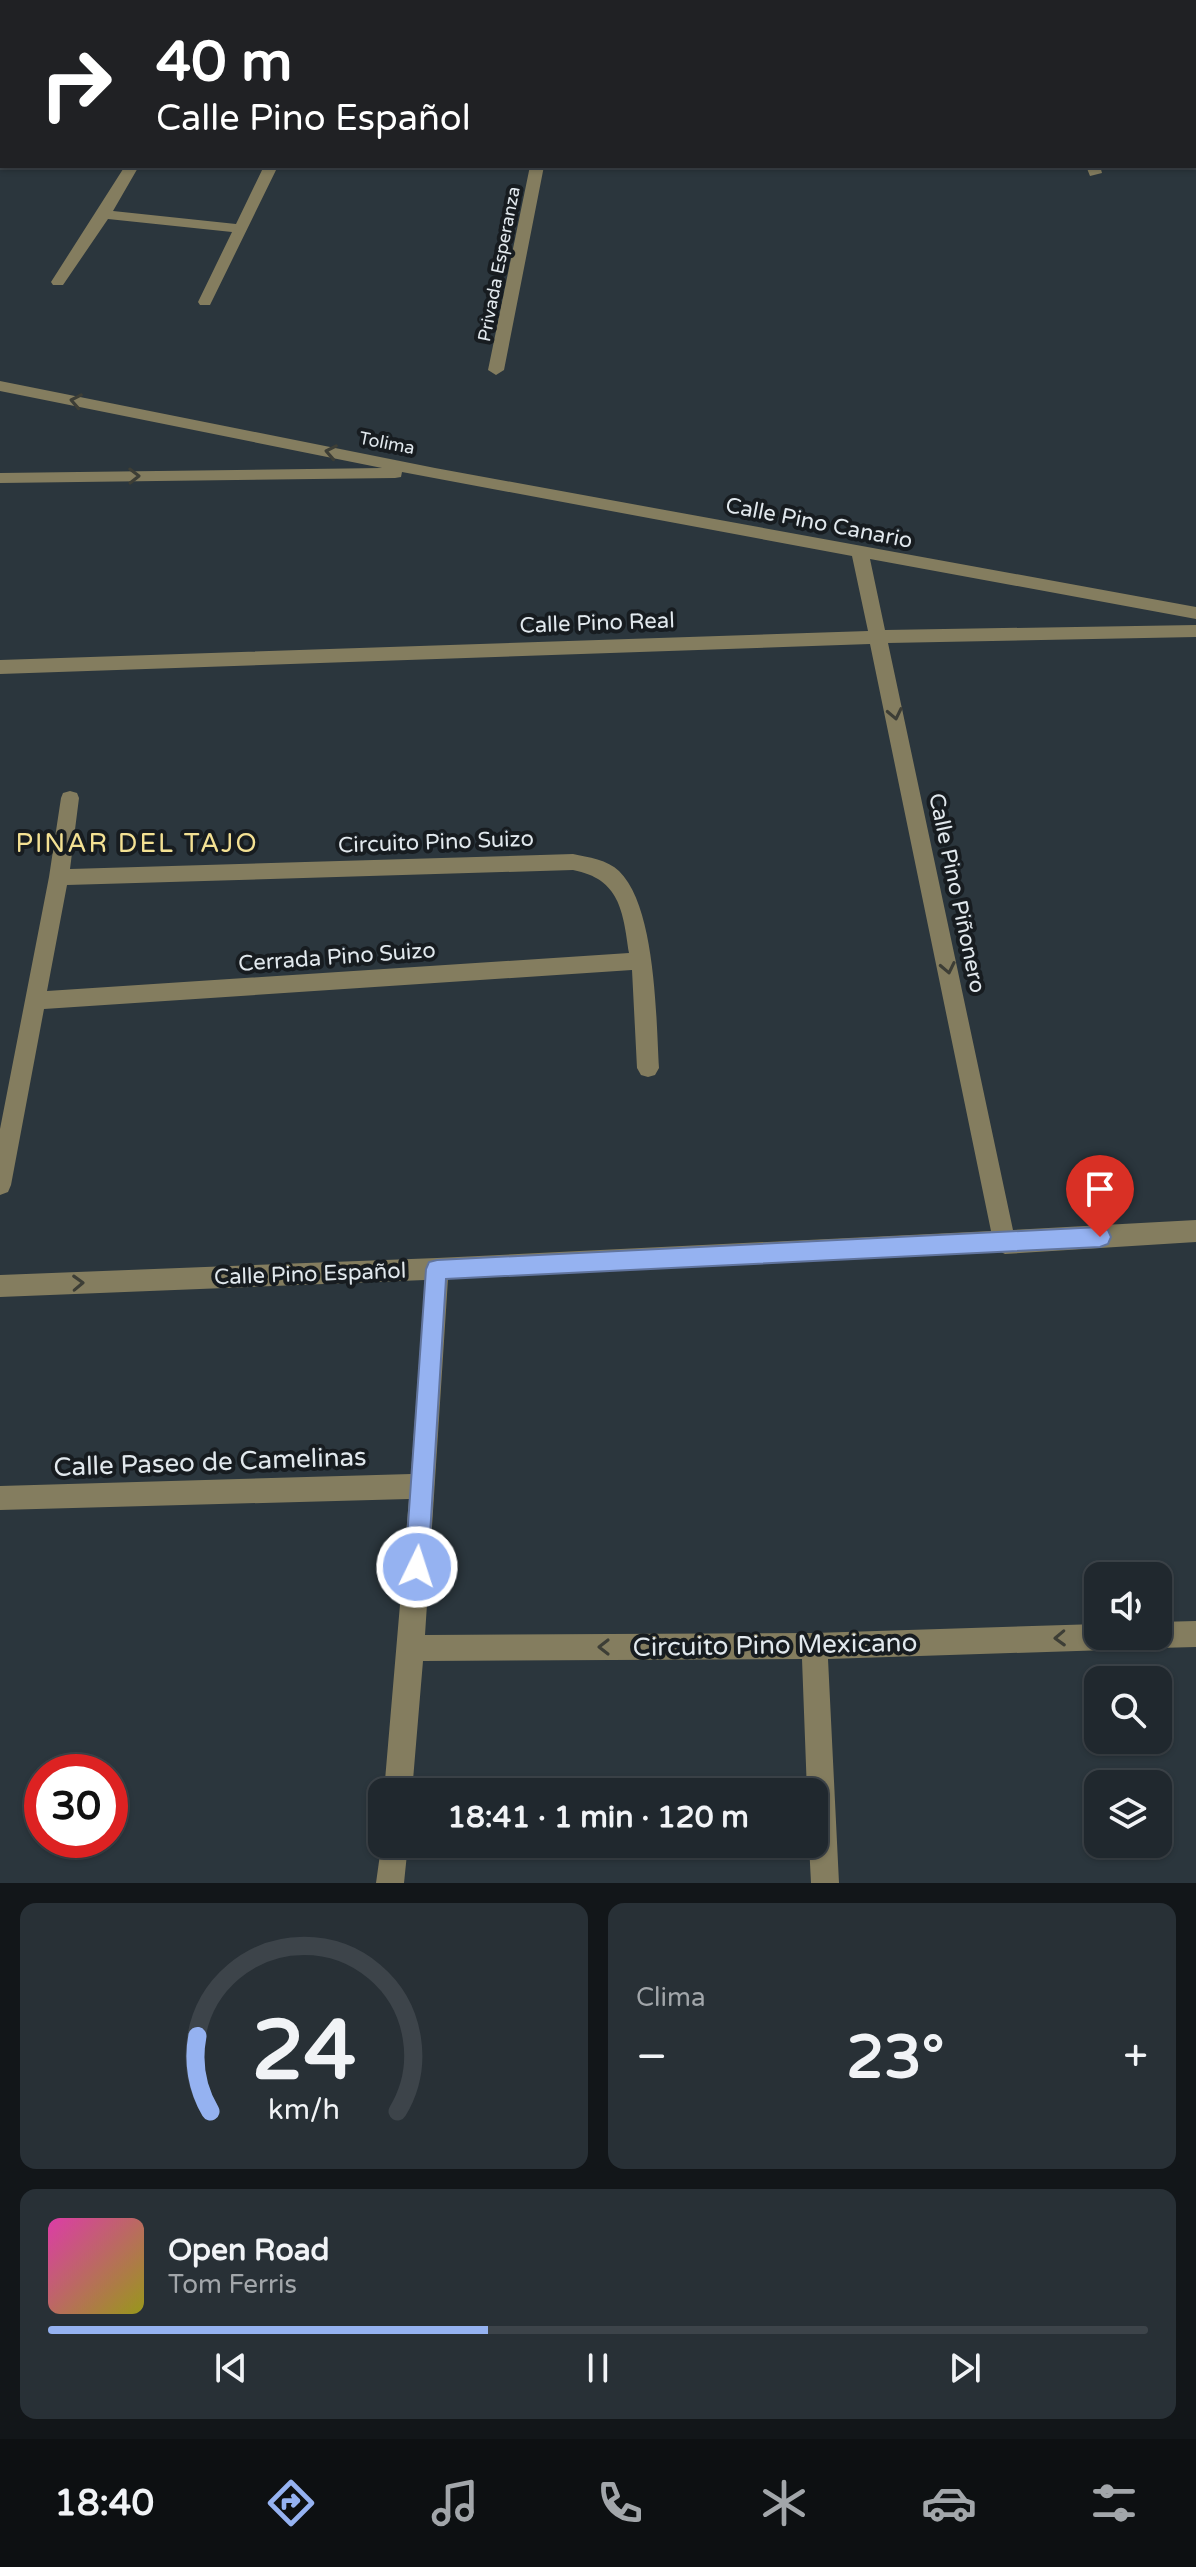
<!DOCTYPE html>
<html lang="es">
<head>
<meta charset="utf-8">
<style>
  body { margin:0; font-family:"Varela Round",sans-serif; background:#283036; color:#f1f3f6; height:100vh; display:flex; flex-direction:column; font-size:30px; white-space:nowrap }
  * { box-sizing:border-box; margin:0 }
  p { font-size:26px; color:#a2a6aa }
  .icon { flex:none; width:44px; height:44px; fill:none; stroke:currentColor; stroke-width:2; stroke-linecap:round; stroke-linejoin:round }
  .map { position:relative; height:1883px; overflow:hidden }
  .details { display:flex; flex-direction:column; gap:20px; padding:20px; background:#121619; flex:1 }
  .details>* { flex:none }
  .banner { position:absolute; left:0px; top:0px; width:1196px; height:168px; box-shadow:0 2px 6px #0004,0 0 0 2px #3d444a; background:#202124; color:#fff; overflow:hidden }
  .tools { position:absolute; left:1084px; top:1562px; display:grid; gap:16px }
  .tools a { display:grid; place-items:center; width:88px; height:88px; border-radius:16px; background:#20282e; box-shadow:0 2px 6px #0004,0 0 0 2px #3d444a; font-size:40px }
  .speed { position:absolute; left:24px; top:1754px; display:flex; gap:16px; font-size:40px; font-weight:700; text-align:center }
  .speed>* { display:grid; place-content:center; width:104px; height:104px; border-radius:50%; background:#20282e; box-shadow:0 2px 6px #0004,0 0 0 2px #3d444a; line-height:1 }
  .speed .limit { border:12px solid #d22; background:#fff; color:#111 }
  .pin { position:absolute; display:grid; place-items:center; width:68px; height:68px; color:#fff; margin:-82px -34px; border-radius:50% 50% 50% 0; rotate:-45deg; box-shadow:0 0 8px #0007 }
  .pin .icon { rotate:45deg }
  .me { position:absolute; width:88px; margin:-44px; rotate:4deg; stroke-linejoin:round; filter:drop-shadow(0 0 6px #0008) }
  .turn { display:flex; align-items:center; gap:28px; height:168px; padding:0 24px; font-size:36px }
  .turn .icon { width:104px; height:104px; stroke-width:2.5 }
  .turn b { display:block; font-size:56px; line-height:68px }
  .big { font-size:60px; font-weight:700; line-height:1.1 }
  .details .widget { flex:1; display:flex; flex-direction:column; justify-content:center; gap:12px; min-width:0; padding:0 28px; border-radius:16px; background:#283036 }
  .details .dial { align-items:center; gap:0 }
  .dial svg { height:208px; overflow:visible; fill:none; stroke:#3d444a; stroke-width:7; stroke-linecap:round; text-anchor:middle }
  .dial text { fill:#f1f3f6; stroke:none }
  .song { display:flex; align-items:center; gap:24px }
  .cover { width:96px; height:96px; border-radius:12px; background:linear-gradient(135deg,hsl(320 70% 55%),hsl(60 70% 35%)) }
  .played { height:8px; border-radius:4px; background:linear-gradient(90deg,#95b2f1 40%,#3d444a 40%) }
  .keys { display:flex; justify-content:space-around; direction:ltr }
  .heat { display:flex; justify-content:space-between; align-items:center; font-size:44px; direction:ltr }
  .details .tiles { flex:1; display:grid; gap:20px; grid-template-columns:1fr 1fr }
  .widget:last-child { grid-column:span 2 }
  .trip { position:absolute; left:368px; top:1778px; width:460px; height:80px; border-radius:16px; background:#20282e; box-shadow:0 2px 6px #0004,0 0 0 2px #3d444a; font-weight:700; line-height:80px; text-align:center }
  .menu { display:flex; height:128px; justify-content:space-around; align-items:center; background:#0d1012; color:#a2a6aa }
  .menu .icon { width:56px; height:56px }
  .menu .active { color:#95b2f1 }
  .menu b { font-size:36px; color:#f1f3f6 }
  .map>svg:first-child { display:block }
</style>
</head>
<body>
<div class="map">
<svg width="1196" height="1883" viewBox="0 0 1196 1883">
  <rect width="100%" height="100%" fill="#2b363d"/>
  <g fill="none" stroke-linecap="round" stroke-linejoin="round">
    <!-- minor -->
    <path fill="#847d5f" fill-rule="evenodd" d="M722,0H750L751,2H723Z
      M963,0H975L976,2H964Z
      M1194,52H1196V60H1194Z
      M2,61V71L0,72V62Z
      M125,166H139L113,211L236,224L264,166H278L210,305H200L198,302L232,232L108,219L63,285H53L51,282Z
      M530,166H544L504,370L496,375L488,370Z
      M1086,166H1100L1102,173L1090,176Z
      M0,381L435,468L1196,607V619L870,559L885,630L1196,625V637L888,643L1013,1230L1196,1220V1242L1005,1254L999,1251L448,1279L425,1635L814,1633L1098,1624V1636H1158V1622L1196,1621V1647L1158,1648L1148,1642L1138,1649L828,1659L839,1883H811L809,1844H814V1792H807L802,1659L423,1661L412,1792H384L409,1499L0,1510V1486L411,1474L425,1280L0,1297V1275L437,1258L991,1231L870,644L0,674V660L868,631L852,556L402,472L401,477L395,478L0,483V473L382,468L0,391Z
      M70,791L77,793L79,798L70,869L573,854C588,857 608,860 619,871C656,907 656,1018 659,1068L655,1075L648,1077L641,1075L637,1068L632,970L44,1009L11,1185L8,1192L0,1195V1129L49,877L61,798L63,793ZM573,870C620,879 623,911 629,953L47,991L67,885Z
      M382,1840V1844H408L404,1883H376Z"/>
  </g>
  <!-- one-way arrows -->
  <defs><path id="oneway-chevron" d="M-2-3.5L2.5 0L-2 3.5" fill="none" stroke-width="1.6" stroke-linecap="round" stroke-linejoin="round" transform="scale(2)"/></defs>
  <g stroke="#3d3e36">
    <use href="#oneway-chevron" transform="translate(76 401) rotate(-169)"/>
    <use href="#oneway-chevron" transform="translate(331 452) rotate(-169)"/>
    <use href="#oneway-chevron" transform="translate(134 476) rotate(-1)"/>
    <use href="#oneway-chevron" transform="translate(895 714) rotate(78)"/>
    <use href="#oneway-chevron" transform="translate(948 968) rotate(78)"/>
    <use href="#oneway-chevron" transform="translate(78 1283) rotate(-2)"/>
    <use href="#oneway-chevron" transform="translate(1060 1638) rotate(178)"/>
    <use href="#oneway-chevron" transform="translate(604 1647) rotate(180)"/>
  </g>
  <!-- route -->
  <path fill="#95b2f1" stroke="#61749d" stroke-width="2" d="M1100,1227L1108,1230L1111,1237L1108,1244L1100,1247L446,1279L428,1567L425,1575L417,1579L409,1575L405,1567L426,1269L429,1262L437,1260Z"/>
  <g text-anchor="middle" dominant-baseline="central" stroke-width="8" stroke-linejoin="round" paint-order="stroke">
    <!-- far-street labels -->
    <g font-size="18" fill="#e1e8ed" stroke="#171c20">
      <text transform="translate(499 264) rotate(-79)">Privada Esperanza</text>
      <text transform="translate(387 443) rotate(11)">Tolima</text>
    </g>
    <!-- street labels -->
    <g font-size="22" fill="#e1e8ed" stroke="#171c20">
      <text transform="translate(819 523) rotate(11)">Calle Pino Canario</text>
      <text transform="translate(597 623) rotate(-2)">Calle Pino Real</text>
      <text transform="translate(436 842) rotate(-2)">Circuito Pino Suizo</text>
      <text transform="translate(957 893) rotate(78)">Calle Pino Piñonero</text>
      <text transform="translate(337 957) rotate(-4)">Cerrada Pino Suizo</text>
      <text transform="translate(310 1274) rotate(-2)">Calle Pino Español</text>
    </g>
    <!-- quarter labels -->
    <g font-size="26" letter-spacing="2" fill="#f4e193" stroke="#171c20">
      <text x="137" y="843">PINAR DEL TAJO</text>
    </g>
    <!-- near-street labels -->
    <g font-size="26" fill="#e1e8ed" stroke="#171c20">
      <text transform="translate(210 1462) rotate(-2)">Calle Paseo de Camelinas</text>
      <text transform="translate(775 1645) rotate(-1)">Circuito Pino Mexicano</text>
    </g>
  </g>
</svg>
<div class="tools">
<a><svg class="icon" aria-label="sound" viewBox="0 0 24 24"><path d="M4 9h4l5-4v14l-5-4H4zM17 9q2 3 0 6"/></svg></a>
<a><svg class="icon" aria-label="search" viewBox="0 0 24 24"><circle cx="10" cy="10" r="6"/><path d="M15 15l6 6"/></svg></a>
<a><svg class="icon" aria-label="layers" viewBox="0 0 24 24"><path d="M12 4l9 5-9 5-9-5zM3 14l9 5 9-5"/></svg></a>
</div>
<div class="speed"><div class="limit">30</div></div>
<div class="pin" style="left:1100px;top:1237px;background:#d93025"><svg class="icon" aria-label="arrive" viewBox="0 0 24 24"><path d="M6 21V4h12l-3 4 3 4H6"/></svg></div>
<svg class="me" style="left:417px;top:1567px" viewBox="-20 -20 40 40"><circle r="17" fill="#95b2f1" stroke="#fff" stroke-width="3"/><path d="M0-11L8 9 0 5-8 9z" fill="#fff"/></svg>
<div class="trip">18:41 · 1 min · 120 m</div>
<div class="banner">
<div class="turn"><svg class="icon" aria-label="right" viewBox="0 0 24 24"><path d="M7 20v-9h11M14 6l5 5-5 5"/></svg><div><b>40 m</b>Calle Pino Español</div></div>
</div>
</div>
<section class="details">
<div class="tiles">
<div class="widget dial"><svg viewBox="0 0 100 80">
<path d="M14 69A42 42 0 1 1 86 69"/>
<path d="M14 69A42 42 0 0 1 9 40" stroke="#95b2f1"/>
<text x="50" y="56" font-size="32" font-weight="700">24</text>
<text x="50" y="72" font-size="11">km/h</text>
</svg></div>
<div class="widget"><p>Clima</p>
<div class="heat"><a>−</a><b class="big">23°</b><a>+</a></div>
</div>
<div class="widget">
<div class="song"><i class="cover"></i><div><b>Open Road</b><p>Tom Ferris</p></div></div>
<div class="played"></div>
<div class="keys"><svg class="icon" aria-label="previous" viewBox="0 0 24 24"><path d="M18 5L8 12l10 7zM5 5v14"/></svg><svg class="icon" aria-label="pause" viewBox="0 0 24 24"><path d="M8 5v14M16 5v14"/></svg><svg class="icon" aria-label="next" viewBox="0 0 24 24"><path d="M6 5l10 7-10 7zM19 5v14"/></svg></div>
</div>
</div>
</section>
<nav class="menu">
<b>18:40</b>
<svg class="icon active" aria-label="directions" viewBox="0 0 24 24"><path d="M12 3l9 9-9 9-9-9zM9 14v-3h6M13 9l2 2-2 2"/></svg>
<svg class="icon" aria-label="music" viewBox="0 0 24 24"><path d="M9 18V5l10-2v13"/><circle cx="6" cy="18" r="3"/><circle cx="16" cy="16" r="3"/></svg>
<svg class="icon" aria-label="phone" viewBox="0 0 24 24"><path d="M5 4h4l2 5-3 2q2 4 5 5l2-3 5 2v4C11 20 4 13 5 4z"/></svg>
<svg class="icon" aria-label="climate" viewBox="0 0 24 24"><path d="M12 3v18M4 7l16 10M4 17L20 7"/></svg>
<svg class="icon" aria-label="car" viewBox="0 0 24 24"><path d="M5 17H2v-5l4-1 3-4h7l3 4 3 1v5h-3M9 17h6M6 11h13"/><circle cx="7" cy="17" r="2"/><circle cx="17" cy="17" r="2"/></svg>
<svg class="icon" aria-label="filters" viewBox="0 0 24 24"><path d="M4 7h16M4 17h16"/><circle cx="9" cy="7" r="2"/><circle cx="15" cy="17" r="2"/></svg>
</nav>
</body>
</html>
